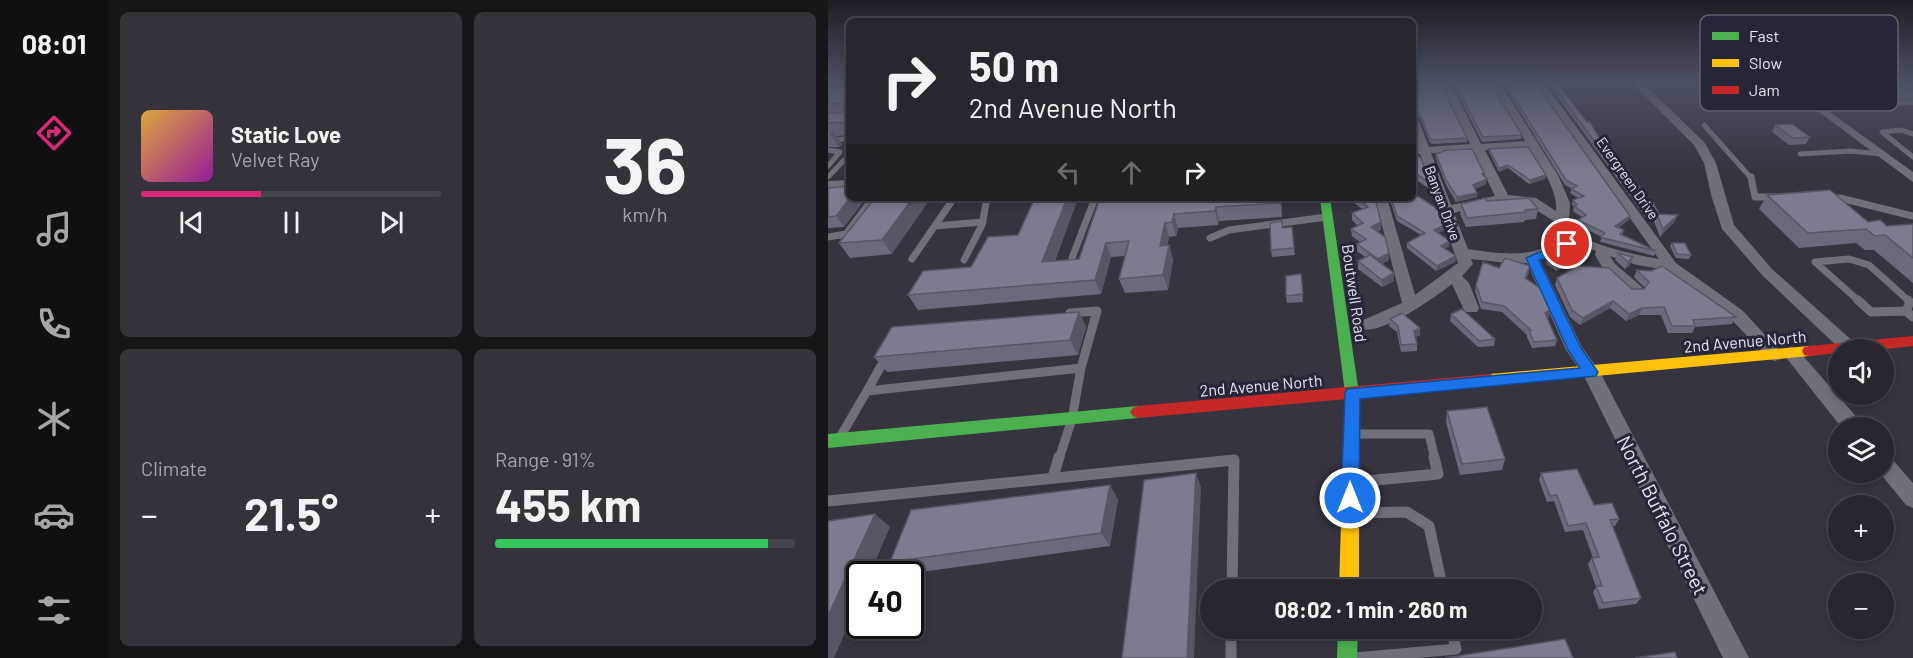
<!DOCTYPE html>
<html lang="en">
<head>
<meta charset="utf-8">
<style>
  body { margin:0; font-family:Barlow,sans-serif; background:#34333b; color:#f1f3f6; height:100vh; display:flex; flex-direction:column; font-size:22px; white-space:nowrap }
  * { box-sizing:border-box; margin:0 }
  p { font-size:20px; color:#a5a5aa }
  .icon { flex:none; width:33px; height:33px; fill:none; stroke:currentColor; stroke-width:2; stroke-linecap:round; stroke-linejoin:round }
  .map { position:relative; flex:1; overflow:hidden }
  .panel { display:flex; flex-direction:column; gap:12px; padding:12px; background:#16151a; width:720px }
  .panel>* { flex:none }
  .banner { position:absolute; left:18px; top:18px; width:570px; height:183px; border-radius:9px; box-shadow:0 3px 9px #0003,0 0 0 2px #44444b; background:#28272f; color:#f1f3f6; overflow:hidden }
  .buttons { position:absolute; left:1000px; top:339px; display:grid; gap:12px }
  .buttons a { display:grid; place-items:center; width:66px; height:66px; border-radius:50%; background:#28272f; box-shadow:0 3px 9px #0003,0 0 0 2px #44444b; font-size:30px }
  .speed { position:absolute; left:18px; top:561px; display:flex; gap:12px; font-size:30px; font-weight:700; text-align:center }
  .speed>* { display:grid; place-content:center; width:78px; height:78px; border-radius:50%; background:#28272f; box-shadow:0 3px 9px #0003,0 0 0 2px #44444b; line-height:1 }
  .speed .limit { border:3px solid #111; border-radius:9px; background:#fff; color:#111 }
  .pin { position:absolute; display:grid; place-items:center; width:51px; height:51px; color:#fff; margin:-26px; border:3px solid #fff; border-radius:50%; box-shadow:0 2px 6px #0007 }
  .me { position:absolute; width:66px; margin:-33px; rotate:0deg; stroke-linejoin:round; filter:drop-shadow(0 0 4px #0008) }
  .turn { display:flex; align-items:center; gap:21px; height:126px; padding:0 24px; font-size:27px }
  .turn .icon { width:78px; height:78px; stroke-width:2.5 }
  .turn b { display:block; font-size:42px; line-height:51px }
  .lanes { display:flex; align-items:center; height:57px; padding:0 24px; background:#0003; justify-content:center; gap:30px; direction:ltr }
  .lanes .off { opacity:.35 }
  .big { font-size:45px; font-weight:700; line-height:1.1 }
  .panel .card { flex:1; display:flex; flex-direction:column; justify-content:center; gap:9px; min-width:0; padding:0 21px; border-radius:9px; background:#34333b }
  .panel .dial { align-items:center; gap:0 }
  .dial b { font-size:78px; line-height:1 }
  .song { display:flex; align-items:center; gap:18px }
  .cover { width:72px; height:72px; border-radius:9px; background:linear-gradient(135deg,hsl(40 70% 55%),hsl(300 70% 35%)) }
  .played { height:6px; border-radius:3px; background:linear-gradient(90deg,#db2777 40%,#44444b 40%) }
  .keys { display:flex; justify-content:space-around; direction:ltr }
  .heat { display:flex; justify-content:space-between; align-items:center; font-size:33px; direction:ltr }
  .charge { height:9px; border-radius:4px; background:linear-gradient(90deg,#34c759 91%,#44444b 0) }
  .panel .tiles { flex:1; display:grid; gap:12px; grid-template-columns:repeat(2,1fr) }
  .trip { position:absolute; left:372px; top:579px; width:342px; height:60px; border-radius:30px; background:#28272f; box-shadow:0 3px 9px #0003,0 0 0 2px #44444b; font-weight:700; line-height:60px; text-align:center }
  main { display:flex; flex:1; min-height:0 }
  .menu { display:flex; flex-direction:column; width:108px; justify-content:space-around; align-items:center; background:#101013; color:#a5a5aa }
  .menu .icon { width:42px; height:42px }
  .menu .active { color:#db2777 }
  .menu b { font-size:27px; color:#f1f3f6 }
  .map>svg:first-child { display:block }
</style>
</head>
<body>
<main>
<nav class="menu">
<b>08:01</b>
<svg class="icon active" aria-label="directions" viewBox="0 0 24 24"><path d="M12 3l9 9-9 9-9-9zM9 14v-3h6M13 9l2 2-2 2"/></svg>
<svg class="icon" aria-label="music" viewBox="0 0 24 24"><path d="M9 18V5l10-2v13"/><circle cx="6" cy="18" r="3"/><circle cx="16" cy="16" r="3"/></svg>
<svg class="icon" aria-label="phone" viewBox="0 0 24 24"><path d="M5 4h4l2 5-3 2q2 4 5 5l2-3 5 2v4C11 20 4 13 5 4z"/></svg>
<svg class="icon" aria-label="climate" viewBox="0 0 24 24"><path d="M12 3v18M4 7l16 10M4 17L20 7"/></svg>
<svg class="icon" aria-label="car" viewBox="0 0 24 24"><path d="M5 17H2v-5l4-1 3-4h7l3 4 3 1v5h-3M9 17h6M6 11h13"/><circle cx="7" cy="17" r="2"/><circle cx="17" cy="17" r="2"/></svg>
<svg class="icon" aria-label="filters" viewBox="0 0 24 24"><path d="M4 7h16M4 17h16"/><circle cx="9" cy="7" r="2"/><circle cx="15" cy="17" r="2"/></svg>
</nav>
<section class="panel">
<div class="tiles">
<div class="card">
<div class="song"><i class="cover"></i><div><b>Static Love</b><p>Velvet Ray</p></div></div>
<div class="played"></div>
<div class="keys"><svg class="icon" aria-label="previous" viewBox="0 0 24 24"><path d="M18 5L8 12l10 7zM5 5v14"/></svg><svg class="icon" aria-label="pause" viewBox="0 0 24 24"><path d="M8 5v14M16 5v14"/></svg><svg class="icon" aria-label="next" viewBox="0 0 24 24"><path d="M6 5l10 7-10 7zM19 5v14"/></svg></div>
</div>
<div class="card dial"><b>36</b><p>km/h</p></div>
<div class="card"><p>Climate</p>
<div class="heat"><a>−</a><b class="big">21.5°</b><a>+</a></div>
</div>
<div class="card"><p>Range · 91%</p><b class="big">455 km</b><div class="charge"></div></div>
</div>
</section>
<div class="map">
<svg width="1085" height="658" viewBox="0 0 1085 658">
  <rect width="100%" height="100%" fill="#35343f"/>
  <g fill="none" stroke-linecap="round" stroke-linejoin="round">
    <!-- lane-far3 -->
    <path stroke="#70707a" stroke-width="5" d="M903,80L919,92L935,91
      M920,80L935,91L968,89
      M957,80L995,110
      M1037,86L1007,88L1036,106L1085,102
      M876,125L923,178
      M1085,134L1073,130L1054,132L1085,157
      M0,140L21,139
      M0,150L12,152L0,166
      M972,154L1022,151L1053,154
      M0,177L21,155"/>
    <!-- lane-far2 -->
    <path stroke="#70707a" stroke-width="7" d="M923,177L927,197H949
      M1001,198H1012L1085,216
      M107,226L155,222
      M0,237L18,234L45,198
      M382,238L401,230L499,217
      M244,258L267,198
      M84,259L126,198
      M136,260L154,225L159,198
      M1032,302L987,262L1021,259L1041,265L1082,302"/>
    <!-- lane-far1 -->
    <path stroke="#70707a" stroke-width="9" d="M1030,300L1043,312L1078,311
      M1078,311L1085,317
      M1078,311L1082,302L1080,300
      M242,313L269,311L253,368
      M39,391L58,357
      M527,434H601L607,459
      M12,437L39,391L253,368L244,419L231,459"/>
    <!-- lane -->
    <path stroke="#70707a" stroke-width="11" d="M225,477L231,457
      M528,482L610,474L606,457
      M0,501L406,460L404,590
      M526,513L579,512L601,526L615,590
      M403,628V658
      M527,658L628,649L623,628"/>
    <!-- street -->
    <path fill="#70707a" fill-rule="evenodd" d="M611,80H621L653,144L697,141L660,80H670L730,175L742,203L741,220C745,224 748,231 753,235C766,246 812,256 831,259L704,80H714L848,263L914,310L954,353L957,349L963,347L969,349L1033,422L1035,428H1014L956,355L953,359L947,361L941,359L902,318L839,270L809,265L782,256L787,264L813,286L816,290L813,294H803L776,270L767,255L768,251L748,244L712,260L754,347L772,372L921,658H895L756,376L738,350L699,263H680L643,259L645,264L634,276L641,283L651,308L649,312H637L624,284C607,297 555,335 533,329L531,325L533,321L574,303L547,198H559L587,295L630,263L592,154H585V148L590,147L585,134V116L590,119L601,147L642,144ZM701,148C712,166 730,189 728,211L708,198L680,195L657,150ZM645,151L667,196L623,205L603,153ZM675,203L700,205L729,223L740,237C703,258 681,255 640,249L626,213L645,207Z
      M801,80H812L877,143L888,163L906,225L944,269L1028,344L1030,350H1013L934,275L894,229L884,198L876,163L866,145Z
      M995,107L1085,172V182L991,112V108Z
      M21,180V188L0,189V181Z
      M1056,455L1063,458L1085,483V508L1078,505L1051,472H1056Z"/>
    <!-- fast -->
    <path fill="#4caf50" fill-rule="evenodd" d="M492,198H502L531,393V456L529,461L523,463L517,461L515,456L517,393Z
      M310,406L315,408L318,412L315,416L310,418L0,448V434Z
      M510,628H530L529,658H509Z"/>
    <!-- slow -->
    <path fill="#ffc107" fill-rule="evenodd" d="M981,346L986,347L988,351L986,355L981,356L662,386L657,384L655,380L657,376L662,374Z
      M523,449L529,451L531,456V590H511L515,456L517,451Z"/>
    <!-- jam -->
    <path fill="#c62828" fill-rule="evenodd" d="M1085,336V346L1049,350H1011V353L981,356L976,355L974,351L976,347L981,346Z
      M662,374L667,376L669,380L667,384L662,386L310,418L305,416L302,412L305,408L310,406Z"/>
  </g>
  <!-- wall -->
  <path fill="#6b6a7c" d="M0,80H21V135L8,136L14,144L11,147H0Z
    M585,80L639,138V142L605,144L602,143L592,118L585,114Z
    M622,80H660L694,135L693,139L654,142Z
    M672,80H705L802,216L801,220L791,227L796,230L794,235L828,251L826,256L773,242H772L774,237L749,225L750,220L754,217L745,211L746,207L744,205L745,200L750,198L742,193L744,189L737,185Z
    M717,80H727L794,168L831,214L850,215L846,222L832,237L826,221L827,218H818Z
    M1085,80V99L1040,101L1025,92L1030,82Z
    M947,125L982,137L978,144L961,145L944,132Z
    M661,149L718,175L717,179L701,184L680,168L671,172L661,152Z
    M608,154L656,175L658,184L647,189L649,193V197L628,202L618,185L608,159Z
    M585,157L602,183V189L585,178Z
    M0,188L21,198H38L16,227L0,228Z
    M939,195L1059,226L1085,224V283L1046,250H1037L1028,243L971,248L931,209Z
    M47,198L64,254L22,258L11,243Z
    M207,198H250L227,261L251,259L272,198H453L454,217L391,221L390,225L350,228L348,236L341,237L339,246L341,245L345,260L340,290L297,293L291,279L297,256L283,257L273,294L90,310L80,295L143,267L190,235Z
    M520,198H547L553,222V230L549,232L561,260L554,264L566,273V281L554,287L530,269V261L537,257L529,251V244L532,242L524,236L523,229L530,226L524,220V213L534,209Z
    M561,198H585L616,230L610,233L622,241L621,246L617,249L628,256L627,262L608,271L579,248V243L593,235L569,221Z
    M659,201L710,209L708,219L697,220L696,222L638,227L632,214L633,204Z
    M454,221L455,228L464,227L467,255L444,257L443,250Z
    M844,243L863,255L861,259L848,258L842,246Z
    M790,253L805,257L802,265L797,269L787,260Z
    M743,258L742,262L729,271L718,264L719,260Z
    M671,268L701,272L698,279L721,317L719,318L729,340L727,346L704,348L699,337V335L674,312L653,309L647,291L648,285Z
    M809,270L908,317L904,324L867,327L864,333H840L833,315H811L798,321L782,308L752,325L742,317L727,285L729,278L804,289H816L817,288L806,277Z
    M473,274L475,302L459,303L458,296Z
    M251,312L258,327L250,355L59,372L46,357Z
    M623,314L667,339L666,346L650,347L622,321Z
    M562,319L592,328V335L588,337L589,344V351L573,352L569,332L561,326Z
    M619,411L677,459L674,470L632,475L618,422Z
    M713,473L791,519L787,526H784L813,598L808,604L771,609L765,592L768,587L760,564L764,558H765L755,530L737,532L726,501L719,502L711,480Z
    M290,499L282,546L78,574L62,562Z"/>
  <!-- shaded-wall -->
  <path fill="#575665" d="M5,131L14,144L11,147L2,134Z
    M680,165V168L671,172V168Z
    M718,175L717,179L701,184L702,180Z
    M659,179L658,184L644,190L645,185Z
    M649,193V197L628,202L629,197Z
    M22,198H38L16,227L8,216Z
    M85,198H103L64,254L54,240Z
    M239,198H250L221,276L214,262Z
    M452,198H453L454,217L452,203Z
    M388,207L391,221L390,225L387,211Z
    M346,214L350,228L348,236L344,222Z
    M850,215L846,222L832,237L835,229Z
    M802,216L801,220L786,230L787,226Z
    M553,222V230L543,235V227Z
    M337,223L341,237L337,260L332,246Z
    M616,225V230L605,236L606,230Z
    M622,241L621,246L613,251V246Z
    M278,243L283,257L273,294L267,280Z
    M341,245L345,260L340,290L335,275Z
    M561,253V260L550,266V259Z
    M628,256L627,262L608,271L609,266Z
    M805,257L802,265L797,269L800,262Z
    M743,258L742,262L729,271L730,267Z
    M566,273V281L554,287V280Z
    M785,301L782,308L752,325L755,318Z
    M814,308L811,315L798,321L801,314Z
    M722,310L721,317L715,320L717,313Z
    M251,312L258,327L250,355L242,340Z
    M592,328V335L586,338V331Z
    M368,473L373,487L366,658H359Z
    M282,485L290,499L282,546L273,533Z
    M47,514L62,527L42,574H32V599L6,658H0V616Z"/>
  <!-- building -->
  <path fill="#7c7b90" stroke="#575665" stroke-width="1.5" d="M16,80H21V119L18,122L0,123V113H13L18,108L13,103L0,104V88L14,87L18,83Z
    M585,80H611L639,138L605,140L602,139L592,114L585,110Z
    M625,80H660L694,135L655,137Z
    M675,80H705L802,216L787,226L796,230L792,234L828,251L775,238L773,237L777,233L750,220L758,215L746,206L749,205L745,200L756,196L743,189L749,186L738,180Z
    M721,80H727L759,122H762L770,136L781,148H784L794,168H798L821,201H824L831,214H820Z
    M1054,80H1085V89L1046,91L1030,82Z
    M964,124L982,137L965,138L947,125Z
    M700,147L718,175L702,180L680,165L671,168L661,149Z
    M644,149L656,173L654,174L659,179L645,185L649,193L629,197L618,180L608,154L619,150Z
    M588,155L593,158L602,183L585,172V157Z
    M21,186V198H22L8,216L0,217V188Z
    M1002,190L1040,222L1052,220L1059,226L1085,224V258L1057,235L1047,236L1038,229L980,233L939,195Z
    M585,193L611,210L616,225L606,230L622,241L613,246L628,256L609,266L579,243L597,233L569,216L563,198H585Z
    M47,198H85L54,240L11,243Z
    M207,198H239L214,262L251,259L272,198H452V203L388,207L387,211L346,214L344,222L337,223L332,246L341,245L335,275L291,279L301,241L278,243L267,280L80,295L95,271L143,267L160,237L190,235Z
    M529,198H547L553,222L543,227L557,237L561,253L550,259L529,244L538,239L523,229L535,223L524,213L540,207Z
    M657,198L659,201L701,198L710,209L697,210L698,212L639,218L633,204Z
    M829,214L850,215L835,229Z
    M454,221V228L464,227L466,248L443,250L442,223Z
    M844,243H857L863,255L849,254Z
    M731,252L743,258L730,267L719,260Z
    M790,253L805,257L800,262Z
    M542,255L566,273L554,280L530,261Z
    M677,258L702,266L697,278L713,289L722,310L717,313L729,340L706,342L701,330H703L676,306L654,302L648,285L655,262L671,268Z
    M749,266L781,268L804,289H816L821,282L809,270L823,271L834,266L908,317L865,320L867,326H844L836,307L814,308L801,314L785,301L755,318L744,310L729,278Z
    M473,274L475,294L458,296V276Z
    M634,309L667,339L651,341L623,314Z
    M251,312L242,340L46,357L64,327Z
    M574,313L592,328L586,331L589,344L573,345L570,326L562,319Z
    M659,407L677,459L634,464L619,411Z
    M749,469L766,505L784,503L791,519L782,520L813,598L775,603L768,586H774L764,558L771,557L758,523L740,526L729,495L722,496L713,473Z
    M368,473L359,658H294L316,480Z
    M282,485L273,533L62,562L83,510Z
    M47,514L0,616V521Z
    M737,639L745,658H617Z
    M847,652L849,658H807Z"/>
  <!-- sky -->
  <linearGradient id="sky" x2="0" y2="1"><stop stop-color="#1d1d23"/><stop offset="0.47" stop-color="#4b5063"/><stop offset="1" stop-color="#4b5063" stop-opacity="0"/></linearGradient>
  <rect width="1085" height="172" fill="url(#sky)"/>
  <!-- route -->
  <path fill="#1a73e8" stroke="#114b97" stroke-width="1.5" d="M739,240L743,241V246L725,257L711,260L753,348L770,372L768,376L532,399L531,498L528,503L522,506L516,503L513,498L517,393L519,389L752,368L740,350L698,258Z"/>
  <g text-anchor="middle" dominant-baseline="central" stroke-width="6" stroke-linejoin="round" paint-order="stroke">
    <!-- far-street labels -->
    <g font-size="14" fill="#e6e6f3" stroke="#272639">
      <text transform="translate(800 178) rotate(55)">Evergreen Drive</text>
      <text transform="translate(615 203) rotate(70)">Banyan Drive</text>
    </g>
    <!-- street labels -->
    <g font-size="16" fill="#e6e6f3" stroke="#272639">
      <text transform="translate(527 293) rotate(82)">Boutwell Road</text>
      <text transform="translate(917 341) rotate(-5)">2nd Avenue North</text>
      <text transform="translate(433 385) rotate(-5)">2nd Avenue North</text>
    </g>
    <!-- near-street labels -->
    <g font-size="20" fill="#e6e6f3" stroke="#272639">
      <text transform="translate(835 515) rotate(63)">North Buffalo Street</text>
    </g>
  </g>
  <!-- legend -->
  <rect x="872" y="15" width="198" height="96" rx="9" fill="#272639" stroke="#606071" stroke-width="1.5"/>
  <rect x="884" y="32" width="27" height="8" fill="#4caf50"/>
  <rect x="884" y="59" width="27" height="8" fill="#ffc107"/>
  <rect x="884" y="86" width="27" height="8" fill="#c62828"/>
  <g font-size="16" fill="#e6e6f3">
    <text x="921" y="42">Fast</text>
    <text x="921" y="69">Slow</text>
    <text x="921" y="96">Jam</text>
  </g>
</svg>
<div class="buttons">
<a><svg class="icon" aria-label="sound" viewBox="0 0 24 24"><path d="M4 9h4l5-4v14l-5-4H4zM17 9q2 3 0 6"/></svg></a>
<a><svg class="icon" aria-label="layers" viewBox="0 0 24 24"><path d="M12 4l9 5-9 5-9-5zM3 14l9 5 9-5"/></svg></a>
<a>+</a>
<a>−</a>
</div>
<div class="speed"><div class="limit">40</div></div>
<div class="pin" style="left:739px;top:244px;background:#d93025"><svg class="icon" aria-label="arrive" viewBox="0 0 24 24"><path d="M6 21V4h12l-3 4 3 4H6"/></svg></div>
<svg class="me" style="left:522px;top:498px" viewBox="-20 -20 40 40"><circle r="17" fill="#1a73e8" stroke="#fff" stroke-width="3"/><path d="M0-11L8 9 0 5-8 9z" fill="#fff"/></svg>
<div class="trip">08:02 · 1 min · 260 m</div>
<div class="banner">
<div class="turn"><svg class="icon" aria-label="right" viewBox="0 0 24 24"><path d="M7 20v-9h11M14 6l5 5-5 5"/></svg><div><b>50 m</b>2nd Avenue North</div></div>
<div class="lanes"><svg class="icon off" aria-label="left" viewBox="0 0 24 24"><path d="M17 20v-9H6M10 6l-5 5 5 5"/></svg><svg class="icon off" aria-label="ahead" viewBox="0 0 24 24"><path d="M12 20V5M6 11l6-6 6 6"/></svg><svg class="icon" aria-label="right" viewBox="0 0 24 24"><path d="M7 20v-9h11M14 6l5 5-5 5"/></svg></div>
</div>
</div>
</main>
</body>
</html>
